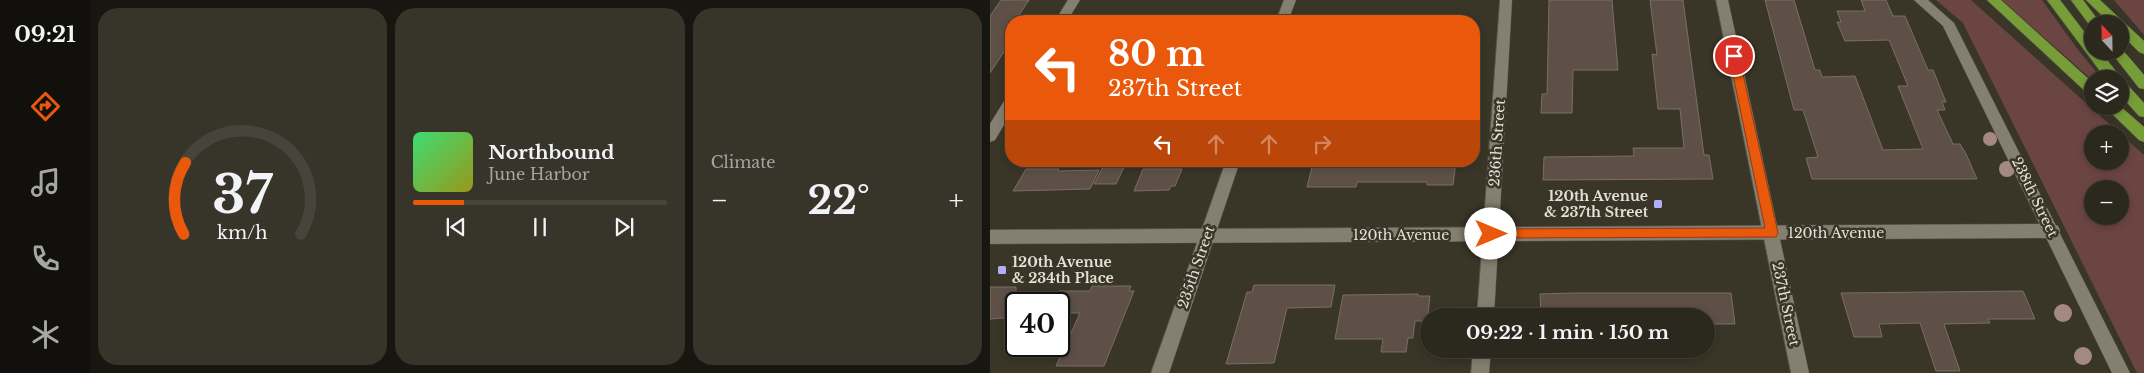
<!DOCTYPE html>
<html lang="en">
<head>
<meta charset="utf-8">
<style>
  body { margin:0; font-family:"Libre Baskerville",serif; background:#37342a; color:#f1f3f6; height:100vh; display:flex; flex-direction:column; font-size:19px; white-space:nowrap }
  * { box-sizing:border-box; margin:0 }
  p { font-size:16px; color:#a6a6a4 }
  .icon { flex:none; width:28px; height:28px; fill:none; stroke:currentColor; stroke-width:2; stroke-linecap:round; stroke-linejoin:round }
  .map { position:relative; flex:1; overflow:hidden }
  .panel { display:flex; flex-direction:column; gap:8px; padding:8px; background:#181610; width:900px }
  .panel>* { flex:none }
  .banner { position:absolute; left:15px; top:15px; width:475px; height:152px; border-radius:20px; box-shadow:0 2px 8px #0003,0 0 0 1px #47443b; background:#ea580c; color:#fff; overflow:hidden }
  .needle { width:32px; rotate:338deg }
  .fabs { position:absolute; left:1094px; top:15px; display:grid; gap:10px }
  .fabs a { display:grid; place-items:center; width:45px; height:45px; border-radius:50%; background:#2b281d; box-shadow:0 2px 8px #0003,0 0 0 1px #47443b; font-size:25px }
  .speed { position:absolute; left:15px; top:292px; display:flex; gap:10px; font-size:25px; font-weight:700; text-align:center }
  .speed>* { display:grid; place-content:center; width:65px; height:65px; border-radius:50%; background:#2b281d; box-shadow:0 2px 8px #0003,0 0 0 1px #47443b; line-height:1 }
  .speed .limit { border:2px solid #111; border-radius:8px; background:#fff; color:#111 }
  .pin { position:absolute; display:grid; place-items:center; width:42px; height:42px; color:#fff; margin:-21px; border:2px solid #fff; border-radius:50%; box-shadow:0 1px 5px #0007 }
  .me { position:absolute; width:55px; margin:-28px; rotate:90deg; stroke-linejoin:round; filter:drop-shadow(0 0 4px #0008) }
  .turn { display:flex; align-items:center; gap:18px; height:105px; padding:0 20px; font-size:22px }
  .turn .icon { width:65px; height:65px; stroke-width:2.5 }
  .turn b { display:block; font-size:35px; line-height:42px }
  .lanes { display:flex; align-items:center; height:48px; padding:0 20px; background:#0003; justify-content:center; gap:25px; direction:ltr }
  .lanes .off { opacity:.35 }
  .big { font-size:38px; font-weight:700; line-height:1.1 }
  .panel .tile { flex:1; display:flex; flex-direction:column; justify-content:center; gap:8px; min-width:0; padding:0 18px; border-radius:20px; background:#37342a }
  .panel .dial { align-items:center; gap:0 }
  .dial svg { height:130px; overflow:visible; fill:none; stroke:#47443b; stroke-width:7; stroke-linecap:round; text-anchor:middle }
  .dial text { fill:#f1f3f6; stroke:none }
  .song { display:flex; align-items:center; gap:15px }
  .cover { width:60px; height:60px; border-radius:8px; background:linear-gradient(135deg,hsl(140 70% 55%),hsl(60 70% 35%)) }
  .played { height:5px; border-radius:2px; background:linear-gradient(90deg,#ea580c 20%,#47443b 20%) }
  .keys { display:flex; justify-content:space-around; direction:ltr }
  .heat { display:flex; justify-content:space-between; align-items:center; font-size:28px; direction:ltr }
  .panel .tiles { flex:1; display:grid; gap:8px; grid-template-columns:repeat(3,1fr) }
  .trip { position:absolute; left:430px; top:308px; width:295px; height:50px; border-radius:25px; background:#2b281d; box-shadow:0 2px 8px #0003,0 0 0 1px #47443b; font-weight:700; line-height:50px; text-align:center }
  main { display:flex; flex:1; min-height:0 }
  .tabs { display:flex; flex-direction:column; width:90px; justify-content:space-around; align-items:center; background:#11100c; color:#a6a6a4 }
  .tabs .icon { width:35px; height:35px }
  .tabs .on { color:#ea580c }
  .tabs b { font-size:22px; color:#f1f3f6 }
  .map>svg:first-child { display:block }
</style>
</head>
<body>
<main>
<nav class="tabs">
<b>09:21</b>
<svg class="icon on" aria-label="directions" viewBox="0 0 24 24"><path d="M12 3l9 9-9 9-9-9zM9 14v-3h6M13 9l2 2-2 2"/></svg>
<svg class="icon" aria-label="music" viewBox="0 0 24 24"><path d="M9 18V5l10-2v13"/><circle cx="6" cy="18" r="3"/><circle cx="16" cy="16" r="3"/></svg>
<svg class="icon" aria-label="phone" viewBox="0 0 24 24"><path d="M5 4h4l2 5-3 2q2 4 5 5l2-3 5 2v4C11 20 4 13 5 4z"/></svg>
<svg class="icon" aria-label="climate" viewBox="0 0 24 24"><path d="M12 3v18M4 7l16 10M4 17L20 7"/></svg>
</nav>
<section class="panel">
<div class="tiles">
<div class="tile dial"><svg viewBox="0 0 100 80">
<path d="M14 69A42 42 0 1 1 86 69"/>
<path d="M14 69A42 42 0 0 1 15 25" stroke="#ea580c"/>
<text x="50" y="56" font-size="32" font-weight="700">37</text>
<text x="50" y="72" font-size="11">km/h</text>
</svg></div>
<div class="tile">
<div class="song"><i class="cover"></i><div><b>Northbound</b><p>June Harbor</p></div></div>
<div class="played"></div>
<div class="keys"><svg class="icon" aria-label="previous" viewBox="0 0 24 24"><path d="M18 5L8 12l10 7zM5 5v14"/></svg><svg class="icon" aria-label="pause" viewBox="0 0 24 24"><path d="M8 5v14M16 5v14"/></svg><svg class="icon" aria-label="next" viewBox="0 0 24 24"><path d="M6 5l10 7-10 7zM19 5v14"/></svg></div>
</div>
<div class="tile"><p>Climate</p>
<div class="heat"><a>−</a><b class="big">22°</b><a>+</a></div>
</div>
</div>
</section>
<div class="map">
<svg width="1154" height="373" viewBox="0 0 1154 373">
  <rect width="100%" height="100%" fill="#393527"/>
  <!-- green -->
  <path fill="#6b4542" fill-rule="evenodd" d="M946,0H981L1154,155V373H1147L973,23ZM1102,134H1130V161H1102ZM1102,189H1130V216H1102Z
    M1012,0H1052L1086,47L1112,79L1102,80Z
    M1124,0H1154V35Z"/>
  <!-- building -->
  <path fill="#5e5046" stroke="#7b6e63" d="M11,0H39L25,21H21V41L0,73V16Z
    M559,0H622L628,70H583L582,113H551L552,94H557Z
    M660,0H693L714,155H719L723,179L553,180L554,157L644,156L643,148H694L690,109H668L662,54L667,55Z
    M775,0H804L825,70H830L832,77L865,76L893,150L933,149L908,86H918L899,40L855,41L847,22H851L847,11H875L871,0H896L903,16H915L938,70H943L956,102H952L955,110H947L963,144H970L976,154L987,179H822L816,158L828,157L813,110H804Z
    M116,161H137L126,184H104Z
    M354,161H466L463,185H437V182H367L366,187H317L322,167H352Z
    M36,169H69L68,171L109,170L100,189L23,191Z
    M153,169H192L185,186H181L179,190L144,191Z
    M264,285H345L341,307L297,308L284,363L236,364L257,292H262Z
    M102,286H141L139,291H144L114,366H66L90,313H69V291H100Z
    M0,287H26V317L0,319Z
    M1033,291L1045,319H998L1000,323L954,324L970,371H946L930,323L889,324L892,337H864L851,293Z
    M583,293H741L745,324H716V316H551L550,294Z
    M428,294V296H440L437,321H425L423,338H418L416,352H391L393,339H345L353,295Z"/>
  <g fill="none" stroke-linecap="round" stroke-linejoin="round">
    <defs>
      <path id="minor" d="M78,0H90L77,21H65Z
        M294,0H306L298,21H286Z
        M510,0H522L504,316H487Z
        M726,0H738L819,373H801Z
        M924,0H938L964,23L1140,373H1122L953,26Z
        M21,97V113L5,140L0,142V124L16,98Z
        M236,161H250L179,373H161Z
        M483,349H501L499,373H481Z"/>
      <path id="tertiary" d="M1062,224L1068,226L1070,231L1068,236L1062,238L0,244V230Z"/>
      <path id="motorway" d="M997,0H1011L1102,82V94L1097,93Z
        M1057,0H1070L1102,42V51H1110L1129,75L1131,79L1130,80L1116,79Z
        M1081,0H1093L1111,24H1102V28L1101,27Z
        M1096,0H1110L1154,41V54L1149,52L1130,33V24H1121Z
        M1131,48L1154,75V89L1149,88L1120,51H1130Z
        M1130,81L1135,82L1154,103V117L1149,116L1130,95Z
        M1114,106H1130L1154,127V142L1149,140Z"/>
    </defs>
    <!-- minor casing -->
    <use href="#minor" stroke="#565448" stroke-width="1"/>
    <!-- tertiary casing -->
    <use href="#tertiary" stroke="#565448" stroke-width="1"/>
    <!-- motorway casing -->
    <use href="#motorway" stroke="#565448" stroke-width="1"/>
    <!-- minor -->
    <use href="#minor" fill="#847f70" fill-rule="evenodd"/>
    <!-- tertiary -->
    <use href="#tertiary" fill="#847f70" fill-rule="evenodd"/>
    <!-- motorway -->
    <use href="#motorway" fill="#779d39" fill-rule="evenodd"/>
  </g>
  <!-- trees -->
  <g fill="#a38980">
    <circle cx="1000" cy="139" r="7"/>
    <circle cx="1017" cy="169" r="8"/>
    <circle cx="1073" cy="313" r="9"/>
    <circle cx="1093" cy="356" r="9"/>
  </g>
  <!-- route -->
  <path fill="#ea580c" stroke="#983908" d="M744,52L749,56L788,233L786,237L497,238L495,234L501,229L775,228L739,56Z"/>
  <!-- markers -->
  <g fill="#aeaefb" stroke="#393527" stroke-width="2">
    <rect x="663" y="199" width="10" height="10" rx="2.5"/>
    <rect x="7" y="265" width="10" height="10" rx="2.5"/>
  </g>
  <g text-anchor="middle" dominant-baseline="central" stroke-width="5" stroke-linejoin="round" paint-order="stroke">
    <!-- street labels -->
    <g font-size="14" fill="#e2e0d7" stroke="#393527">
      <text transform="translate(507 143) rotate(-86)">236th Street</text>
      <text transform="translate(1045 197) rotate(64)">238th Street</text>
      <text x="846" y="233">120th Avenue</text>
      <text x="411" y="235">120th Avenue</text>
      <text transform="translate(206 267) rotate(-71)">235th Street</text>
      <text transform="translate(796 304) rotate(78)">237th Street</text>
    </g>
    <!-- poi labels -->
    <g font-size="14" font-weight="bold" fill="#e2e0d7" stroke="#393527" text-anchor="end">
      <text x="658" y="196">120th Avenue<tspan x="658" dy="16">&amp; 237th Street</tspan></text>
      <text x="22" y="262" text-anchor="start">120th Avenue<tspan x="22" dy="16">&amp; 234th Place</tspan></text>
    </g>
  </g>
</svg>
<div class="fabs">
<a><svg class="needle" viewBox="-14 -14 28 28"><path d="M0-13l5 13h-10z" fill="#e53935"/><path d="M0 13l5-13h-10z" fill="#a6a6a4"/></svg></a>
<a><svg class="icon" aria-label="layers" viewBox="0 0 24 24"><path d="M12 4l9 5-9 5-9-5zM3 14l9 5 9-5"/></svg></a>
<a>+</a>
<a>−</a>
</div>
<div class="speed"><div class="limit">40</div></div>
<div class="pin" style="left:744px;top:56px;background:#d93025"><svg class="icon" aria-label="arrive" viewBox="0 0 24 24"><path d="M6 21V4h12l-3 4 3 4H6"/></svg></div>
<svg class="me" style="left:501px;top:234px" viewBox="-20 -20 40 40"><circle r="19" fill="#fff"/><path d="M0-13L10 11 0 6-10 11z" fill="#ea580c"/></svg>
<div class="trip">09:22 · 1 min · 150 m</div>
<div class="banner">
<div class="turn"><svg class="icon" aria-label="left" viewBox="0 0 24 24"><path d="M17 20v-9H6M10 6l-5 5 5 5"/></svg><div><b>80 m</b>237th Street</div></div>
<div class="lanes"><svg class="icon" aria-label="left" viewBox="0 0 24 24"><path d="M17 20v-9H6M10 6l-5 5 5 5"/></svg><svg class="icon off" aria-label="ahead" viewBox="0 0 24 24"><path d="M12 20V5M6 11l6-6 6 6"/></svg><svg class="icon off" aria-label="ahead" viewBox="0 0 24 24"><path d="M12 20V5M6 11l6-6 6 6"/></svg><svg class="icon off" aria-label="right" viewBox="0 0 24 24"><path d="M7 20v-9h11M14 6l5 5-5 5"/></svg></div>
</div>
</div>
</main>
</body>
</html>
